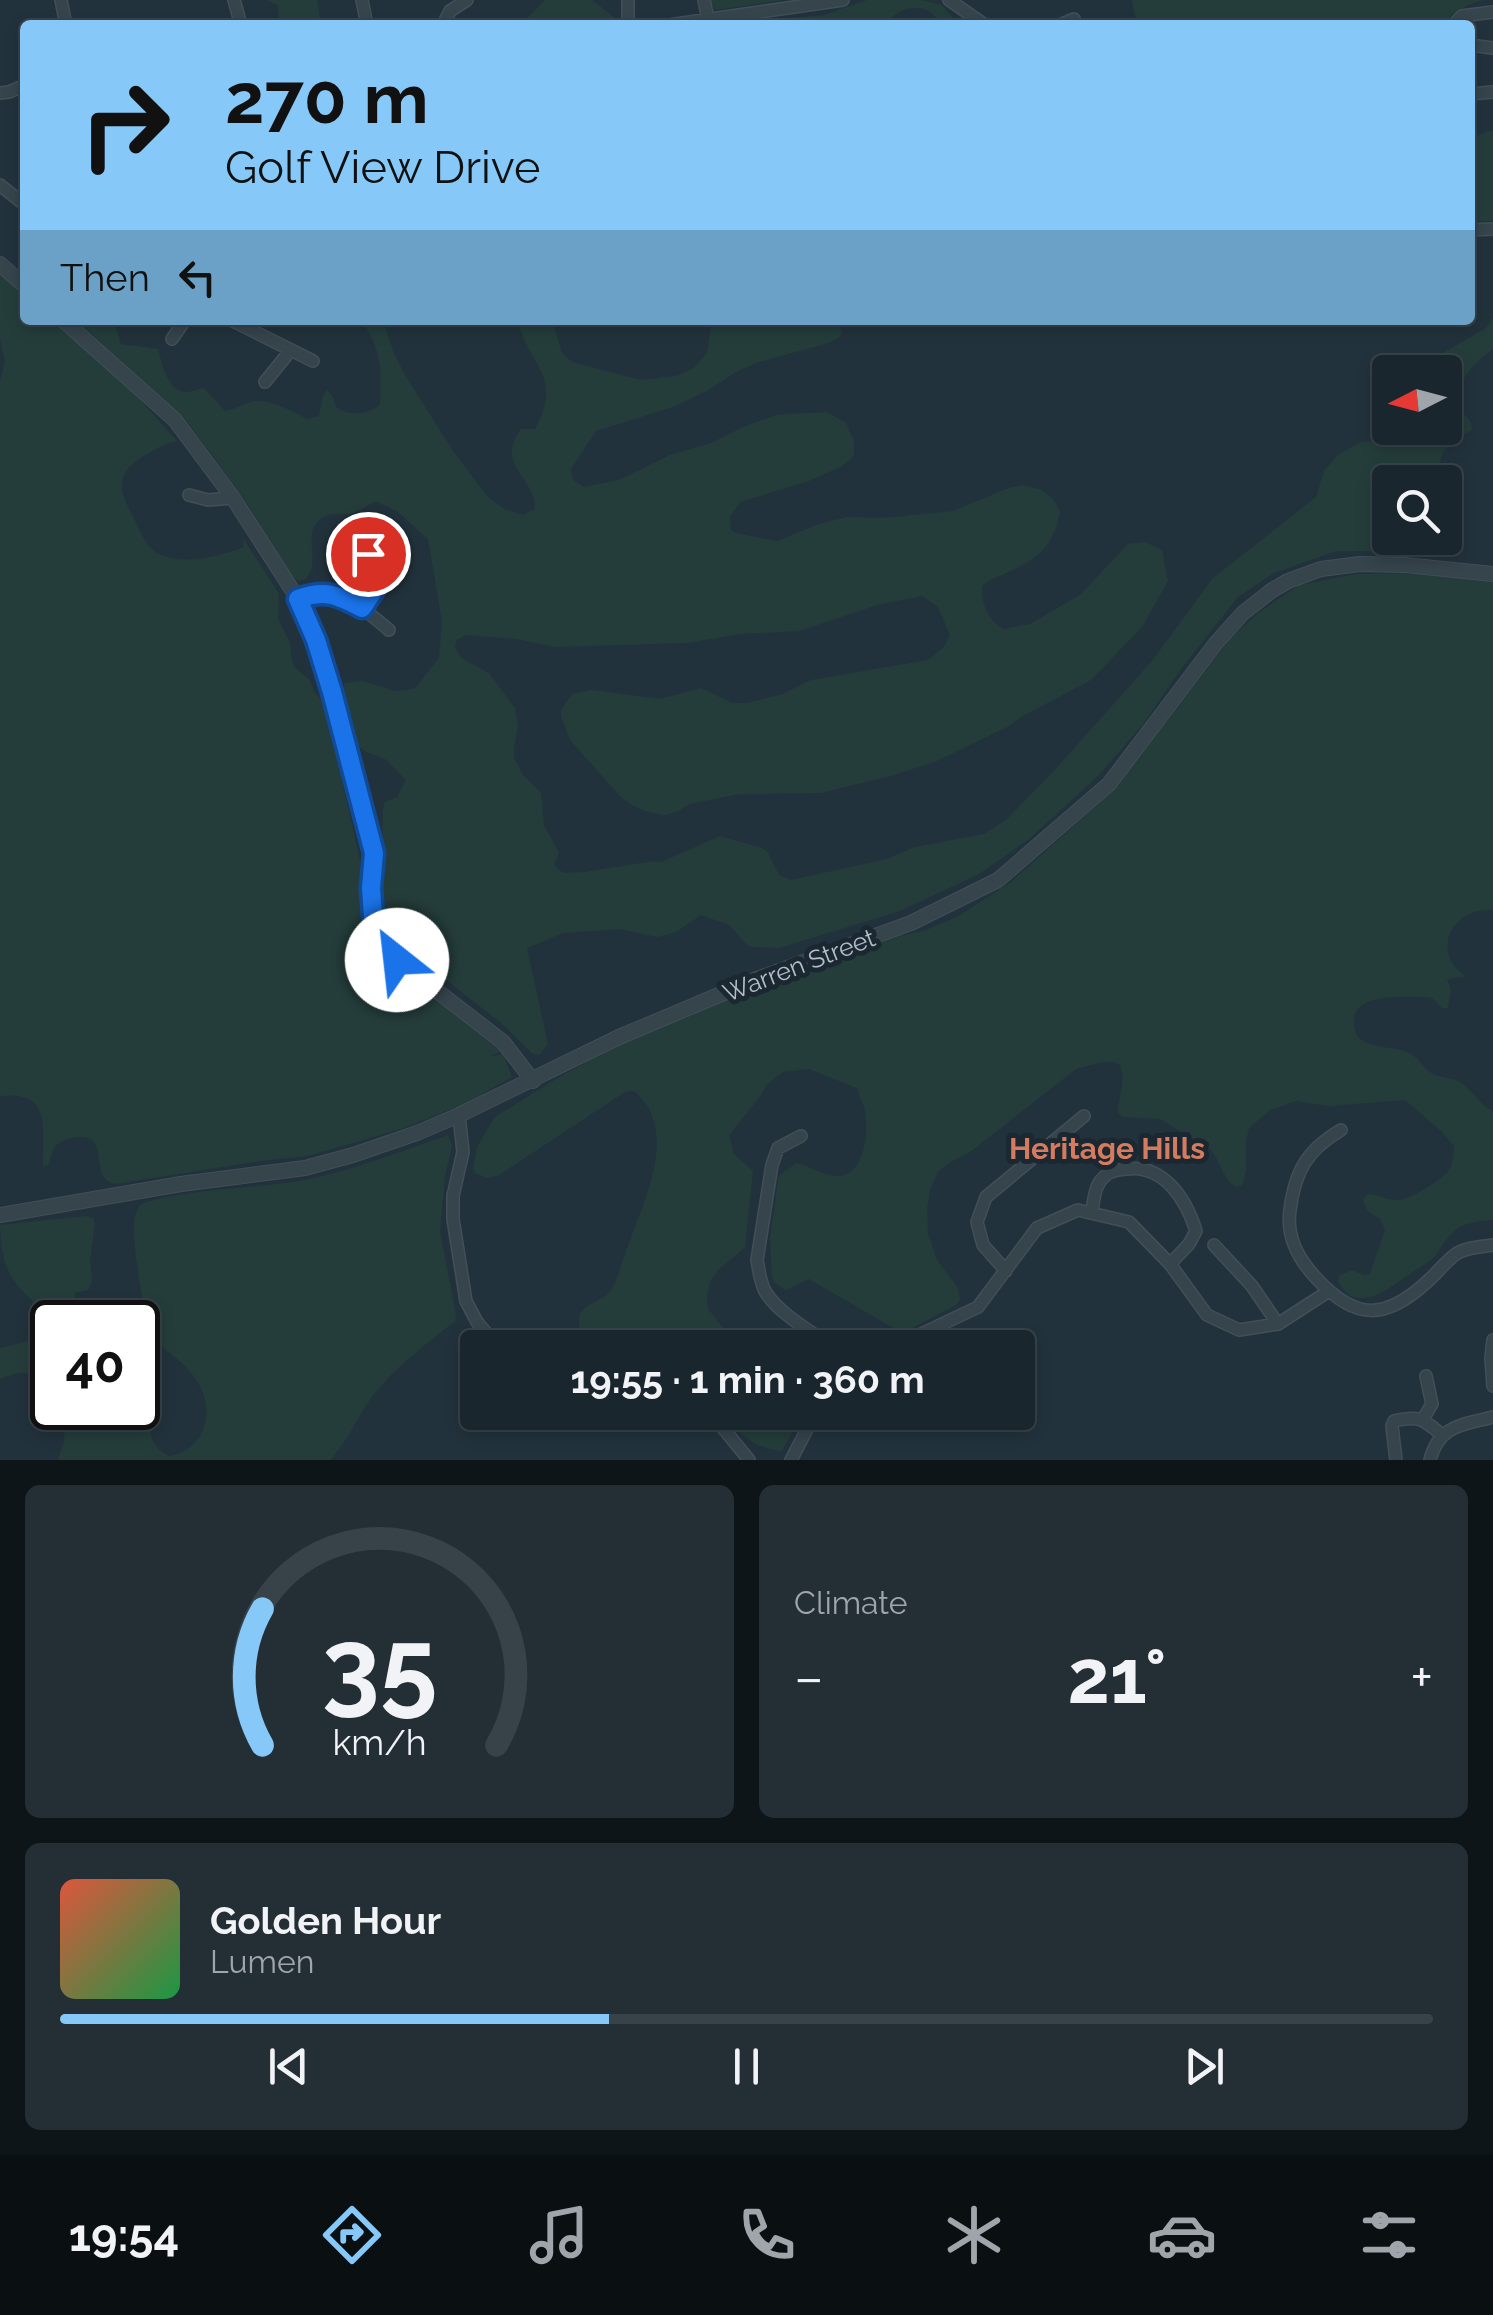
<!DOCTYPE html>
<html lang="en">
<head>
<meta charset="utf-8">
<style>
  body { margin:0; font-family:Raleway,sans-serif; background:#232e35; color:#f1f3f6; height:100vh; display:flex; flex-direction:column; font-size:38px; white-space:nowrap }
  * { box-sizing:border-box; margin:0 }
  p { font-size:32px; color:#9fa5aa }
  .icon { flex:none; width:55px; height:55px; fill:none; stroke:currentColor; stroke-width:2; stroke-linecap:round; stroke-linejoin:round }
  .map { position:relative; height:1460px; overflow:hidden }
  .panel { display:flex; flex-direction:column; gap:25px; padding:25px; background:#0e1519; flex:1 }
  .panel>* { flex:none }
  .top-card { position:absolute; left:20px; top:20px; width:1455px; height:305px; border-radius:10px; box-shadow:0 5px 15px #0003,0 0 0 2px #384349; background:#86c9f9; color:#111; overflow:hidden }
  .needle { width:65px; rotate:264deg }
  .tools { position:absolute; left:1372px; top:355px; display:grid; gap:20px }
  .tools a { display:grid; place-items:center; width:90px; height:90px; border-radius:10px; background:#1a262d; box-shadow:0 5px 15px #0003,0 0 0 2px #384349; font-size:50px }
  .speed { position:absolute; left:30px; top:1300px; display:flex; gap:20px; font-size:50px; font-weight:700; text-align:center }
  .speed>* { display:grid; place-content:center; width:130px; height:130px; border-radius:50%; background:#1a262d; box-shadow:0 5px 15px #0003,0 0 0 2px #384349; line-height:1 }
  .speed .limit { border:5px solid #111; border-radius:15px; background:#fff; color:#111 }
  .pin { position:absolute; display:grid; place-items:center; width:85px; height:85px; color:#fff; margin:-42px; border:5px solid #fff; border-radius:50%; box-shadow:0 2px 10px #0007 }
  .me { position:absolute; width:110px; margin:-55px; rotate:331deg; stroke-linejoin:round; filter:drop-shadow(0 0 8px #0008) }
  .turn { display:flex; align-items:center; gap:35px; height:210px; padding:0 40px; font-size:45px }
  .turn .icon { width:130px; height:130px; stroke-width:2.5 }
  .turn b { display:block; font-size:70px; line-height:85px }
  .then { display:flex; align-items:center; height:95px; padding:0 40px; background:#0003; gap:20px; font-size:38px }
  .big { font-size:75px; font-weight:700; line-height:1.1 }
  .panel .tile { flex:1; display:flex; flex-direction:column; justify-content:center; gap:15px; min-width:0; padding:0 35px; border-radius:15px; background:#232e35 }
  .panel .dial { align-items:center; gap:0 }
  .dial svg { height:260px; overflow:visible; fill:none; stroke:#384349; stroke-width:7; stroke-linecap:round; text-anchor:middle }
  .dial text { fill:#f1f3f6; stroke:none }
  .song { display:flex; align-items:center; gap:30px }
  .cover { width:120px; height:120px; border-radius:15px; background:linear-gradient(135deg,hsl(10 70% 55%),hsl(140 70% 35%)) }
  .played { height:10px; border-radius:5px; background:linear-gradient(90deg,#86c9f9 40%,#384349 40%) }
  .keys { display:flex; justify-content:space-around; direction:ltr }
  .heat { display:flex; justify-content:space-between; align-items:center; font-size:55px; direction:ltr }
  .panel .tiles { flex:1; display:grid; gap:25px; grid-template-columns:1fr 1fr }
  .tile:last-child { grid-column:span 2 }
  .trip { position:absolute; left:460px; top:1330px; width:575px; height:100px; border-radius:10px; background:#1a262d; box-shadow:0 5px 15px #0003,0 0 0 2px #384349; font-weight:700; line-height:100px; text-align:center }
  .tab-bar { display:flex; height:160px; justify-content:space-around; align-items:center; background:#0a0f12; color:#9fa5aa }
  .tab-bar .icon { width:70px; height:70px }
  .tab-bar .on { color:#86c9f9 }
  .tab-bar b { font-size:45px; color:#f1f3f6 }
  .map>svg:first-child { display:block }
</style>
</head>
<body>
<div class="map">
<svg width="1493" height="1460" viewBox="0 0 1493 1460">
  <rect width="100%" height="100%" fill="#22323c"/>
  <!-- green -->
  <path fill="#243d3b" d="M267,0H317L321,25H279L278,5Z
    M545,0H592L618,20L572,25H510L526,19Z
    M709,0H784L715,10Z
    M867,0H921L941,5L954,19L952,25H942C938,21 935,16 930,12C915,2 894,11 886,25H769L776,19L824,15Z
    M1132,0H1483C1465,6 1454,10 1442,25H1137Z
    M1488,131H1493V221L1470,222V139Z
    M0,273L25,294V320H55L132,391L177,441C163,444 154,450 142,457C110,478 122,495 136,523C141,534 148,549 159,554C183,566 220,556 244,547L243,538L279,594L278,619L290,643L292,662L295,668L310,680L314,692L325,703L360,860L361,891L365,923L377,948L501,1051L489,1057L503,1054L512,1077L466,1103L404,1128L308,1156L260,1161L115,1184C95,1179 103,1159 95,1144C90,1133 68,1137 59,1143C52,1147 51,1157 49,1164L43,1167C41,1131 55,1090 0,1096V382L5,361L0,339Z
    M1493,318V349C1470,366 1459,379 1457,408C1465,415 1472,419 1472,430C1445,443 1439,453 1437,482H1390V538H1423L1420,550L1415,555L1390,551H1336L1274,573L1238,597L1181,669L1144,723L1098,776L1029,839L979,874L900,911L779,948L752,947L747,945L729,925L701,915L676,932L657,937L621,929L563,933L527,948L548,1044L539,1055L533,1054L500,1022L419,959L392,929L381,892L383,809L385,802L397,797L406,780L385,759L366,752L355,743L345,704L344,683L363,681L395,691L408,690L415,688L439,658L442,621L428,539L398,512L376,501C368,504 362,510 354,513C343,516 332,511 322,518C300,533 322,559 306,579L299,581L293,577L242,496L185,419L76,320H105L115,326L121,344L158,349C162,363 167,391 186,392C192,392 198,389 204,388L225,411C237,410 247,401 258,401C275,401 293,412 307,419L319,416L323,396L327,390L332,395L336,407C350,417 366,415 380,405C381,366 383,354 361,320H383L393,351L405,375L453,451L487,496L504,509L523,515L535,509C536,477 494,466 521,429H535C565,374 527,366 518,320H552L562,353L572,362L641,380L676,376L694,368L707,353L712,320H832L839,325L842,331L840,337L829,343L756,363L736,372L705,392L673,407L596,431L571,469L573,480L584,487L619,480L670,455L711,443L743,427L776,415L827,412L846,423L854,441V454L850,460L840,467L809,481L740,502L730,517L731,530L736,533L777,541L819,524L847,517L885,518L953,511L1009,488L1023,485L1042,490L1053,499L1060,511C1054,544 1041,557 1011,571C1000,576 990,579 982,586C980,603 989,621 1004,629L1030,624L1080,595L1128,544L1145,542L1162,550L1168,581L1142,627L1091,680L1021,717L1009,726L937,761L891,776L821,793L739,794L690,804L678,811L665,815L645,811L632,805L619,795L571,741L561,717V710L572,694L592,690L660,699L701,688L732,703H747L783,694L811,680L928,660L944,647L950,635L938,607L922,596L877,605L799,631L740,634L687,643L554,647L516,639L467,635L456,640L455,647L461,658L489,673L515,708L518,727L514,746V758L523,775L541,793L544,825L559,853L554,864L557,869L564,873L585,872L647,862H661L720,836L762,848L767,851L779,875L791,880L887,859L915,847L984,834L1006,820L1052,773L1152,661L1212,579L1316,497L1324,471L1338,455L1361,442L1386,440L1404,428H1445V372H1424L1431,360L1486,328Z
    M1404,573L1493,582V910C1466,908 1441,928 1449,957C1452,966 1460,971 1465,977L1447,979L1451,990L1448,1008H1442L1432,998L1426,997C1406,997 1351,992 1354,1023C1354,1028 1356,1034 1359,1038C1373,1050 1396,1045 1411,1054C1420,1059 1425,1071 1435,1075C1444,1079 1456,1077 1464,1085C1475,1094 1480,1105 1493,1111V1220C1484,1220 1471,1222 1462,1226C1450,1232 1443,1244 1436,1255C1430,1262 1419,1268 1411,1273C1389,1288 1356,1317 1338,1281L1340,1275L1352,1270L1364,1275L1370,1274L1385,1230L1380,1218C1370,1214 1365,1210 1363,1199L1368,1194C1379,1194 1389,1202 1400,1200C1412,1198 1442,1180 1449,1170C1453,1163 1454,1153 1454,1146L1441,1131L1405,1100L1328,1106L1296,1101L1270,1110L1249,1128L1246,1141V1172L1242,1185L1236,1187C1222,1179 1221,1160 1209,1148L1160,1119L1122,1117L1118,1113C1118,1095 1127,1083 1120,1065L1114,1062H1102L1076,1069L970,1152L947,1164L938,1172L930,1190L927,1209L928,1234L937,1260L958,1288L960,1300L956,1305L912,1328L895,1329L809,1279L786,1290L775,1283L772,1277L770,1238L779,1175L797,1163C809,1166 823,1175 836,1176C865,1179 869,1130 865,1110C863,1103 859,1095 857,1088L809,1069L783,1072L767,1084L761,1095L729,1135L734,1154L753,1171L745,1247C724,1268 703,1272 708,1309L735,1343L742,1347H583C582,1339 578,1325 579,1317C582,1304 602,1301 609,1293C617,1284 624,1255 629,1243C645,1198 680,1130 634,1091L625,1092L499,1175L487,1178L475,1173L473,1168L477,1147L495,1117L556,1079L622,1043L744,992L900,936L926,930L957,917L1011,882L1113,791L1230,639L1258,613L1299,585L1356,574Z
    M448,1135L452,1146L445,1176L440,1232L456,1315L455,1321C425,1345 391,1370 369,1401C355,1421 347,1442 330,1460H58L64,1442L65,1408H138V1369C181,1387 124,1434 169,1456C183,1454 192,1448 200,1436C214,1412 204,1385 185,1366C175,1355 158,1347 152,1333C143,1314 133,1247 134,1225C134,1217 136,1211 141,1204C194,1187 254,1190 309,1179C356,1169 403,1151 448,1135Z
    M87,1216L93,1218L95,1224L90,1260L92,1280L88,1290L75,1293L73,1322H52V1388C27,1372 29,1368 0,1379V1348L49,1336L51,1330C46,1308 31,1302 18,1286C3,1267 1,1248 0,1225Z
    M721,1413H803L782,1451C751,1448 742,1434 721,1413Z"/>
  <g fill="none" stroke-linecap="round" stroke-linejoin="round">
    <defs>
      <path id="minor" d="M61,0L66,25
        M234,0L241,25
        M362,0L367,25
        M704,0L708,19
        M949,0L985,25
        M443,25L450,11L467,0
        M628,25V0
        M669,25L843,0
        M1060,25L1074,19
        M1453,25L1462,16L1493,12
        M1470,45L1493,48
        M0,93L9,92L25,85
        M1470,94L1493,92
        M0,185L25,205
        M1470,230L1493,229
        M231,320L313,361
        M172,339L185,320
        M265,382L290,351
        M189,495L208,500L233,498
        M298,599C339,585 359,605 389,630
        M363,608L374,590L368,554
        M459,1115L463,1152L453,1196V1219L466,1301L477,1322L495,1343L505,1348
        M1341,1130C1307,1150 1295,1171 1290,1210C1286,1238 1299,1260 1317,1279C1356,1321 1386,1320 1428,1281C1437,1273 1446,1261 1456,1254C1466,1247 1481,1247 1493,1245
        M801,1136L778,1148L772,1165L757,1260C759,1270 760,1282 765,1291C777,1313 814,1333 834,1348
        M1092,1213C1093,1204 1094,1191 1099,1183C1106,1172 1114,1170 1126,1169C1164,1164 1186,1199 1196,1231L1189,1244L1170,1264
        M1214,1245L1252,1286L1278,1324
        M1006,1271L983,1245L977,1222L986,1197L1084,1116
        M1493,1340L1491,1358L1493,1386
        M892,1348L978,1307L1037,1228L1078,1210L1129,1222L1170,1264L1207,1315L1239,1330L1278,1324L1329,1291
        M710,1412L749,1460
        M1423,1419L1432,1404L1426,1376
        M791,1460L816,1412
        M1396,1460L1392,1426L1394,1421C1419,1415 1423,1419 1442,1435
        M1430,1460C1439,1425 1462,1425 1493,1417"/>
      <path id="tertiary" d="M0,264L25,286
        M63,320L175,420L233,498L298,599L316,640L333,691L369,832L374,853L371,887L373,916L397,960L503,1042L533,1081
        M0,1215L181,1184L305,1168L353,1155L417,1133L459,1115L619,1037L757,979L911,923L998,880L1109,784L1216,643L1243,613L1271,591L1288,581L1321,569L1360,564L1405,565L1493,574"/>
    </defs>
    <!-- minor casing -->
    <use href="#minor" stroke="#424f58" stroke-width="14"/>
    <!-- tertiary casing -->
    <use href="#tertiary" stroke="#424f58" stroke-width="16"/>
    <!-- minor -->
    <use href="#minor" stroke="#36444c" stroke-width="11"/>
    <!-- tertiary -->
    <use href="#tertiary" stroke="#36444c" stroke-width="14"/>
  </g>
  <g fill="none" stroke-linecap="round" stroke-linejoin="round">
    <defs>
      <path id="route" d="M368,554L374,590L362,608C337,595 326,589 298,599L316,640L332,692L374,853L371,888L373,916L397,960"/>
    </defs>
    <!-- route casing -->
    <use href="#route" stroke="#114b97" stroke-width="25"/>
    <!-- route -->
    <use href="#route" stroke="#1a73e8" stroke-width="18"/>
  </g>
  <g text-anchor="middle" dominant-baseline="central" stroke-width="10" stroke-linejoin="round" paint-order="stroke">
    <!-- street labels -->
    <g font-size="25" fill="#b2bec8" stroke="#1b2831">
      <text transform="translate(799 965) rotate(-21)">Warren Street</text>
    </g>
    <!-- quarter labels -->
    <g font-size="30" font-weight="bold" fill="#d57b5f" stroke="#1b2831">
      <text x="1107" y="1148">Heritage Hills</text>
    </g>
  </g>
</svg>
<div class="tools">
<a><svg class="needle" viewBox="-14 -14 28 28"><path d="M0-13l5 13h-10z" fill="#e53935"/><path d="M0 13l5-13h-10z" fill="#9fa5aa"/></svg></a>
<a><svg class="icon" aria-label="search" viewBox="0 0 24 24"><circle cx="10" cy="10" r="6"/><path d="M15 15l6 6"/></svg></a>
</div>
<div class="speed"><div class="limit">40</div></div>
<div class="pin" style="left:368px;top:554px;background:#d93025"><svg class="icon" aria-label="arrive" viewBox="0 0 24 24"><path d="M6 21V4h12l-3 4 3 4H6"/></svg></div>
<svg class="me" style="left:397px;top:960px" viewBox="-20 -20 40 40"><circle r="19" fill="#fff"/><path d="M0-13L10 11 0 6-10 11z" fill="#1a73e8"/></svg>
<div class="trip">19:55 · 1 min · 360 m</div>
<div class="top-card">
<div class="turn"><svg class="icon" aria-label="right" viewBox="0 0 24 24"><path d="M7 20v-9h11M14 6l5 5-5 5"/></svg><div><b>270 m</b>Golf View Drive</div></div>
<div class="then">Then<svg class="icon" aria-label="left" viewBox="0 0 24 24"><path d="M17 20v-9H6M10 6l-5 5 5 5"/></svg></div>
</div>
</div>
<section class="panel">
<div class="tiles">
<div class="tile dial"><svg viewBox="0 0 100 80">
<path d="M14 69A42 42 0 1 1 86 69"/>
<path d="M14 69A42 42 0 0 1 14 27" stroke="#86c9f9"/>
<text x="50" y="56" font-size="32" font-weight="700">35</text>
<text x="50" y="72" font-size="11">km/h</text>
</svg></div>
<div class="tile"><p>Climate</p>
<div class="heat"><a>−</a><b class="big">21°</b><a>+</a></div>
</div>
<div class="tile">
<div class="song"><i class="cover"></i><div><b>Golden Hour</b><p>Lumen</p></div></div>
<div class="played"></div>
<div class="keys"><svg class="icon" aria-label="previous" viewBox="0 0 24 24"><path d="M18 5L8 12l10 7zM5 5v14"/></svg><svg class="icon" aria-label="pause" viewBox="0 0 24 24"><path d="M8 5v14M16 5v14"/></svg><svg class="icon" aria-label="next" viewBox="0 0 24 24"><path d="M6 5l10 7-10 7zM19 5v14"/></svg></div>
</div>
</div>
</section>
<nav class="tab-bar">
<b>19:54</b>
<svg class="icon on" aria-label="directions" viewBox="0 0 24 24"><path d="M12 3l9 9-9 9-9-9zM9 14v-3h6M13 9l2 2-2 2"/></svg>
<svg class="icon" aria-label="music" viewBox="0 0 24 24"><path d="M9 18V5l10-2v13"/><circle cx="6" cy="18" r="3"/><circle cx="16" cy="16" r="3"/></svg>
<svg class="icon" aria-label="phone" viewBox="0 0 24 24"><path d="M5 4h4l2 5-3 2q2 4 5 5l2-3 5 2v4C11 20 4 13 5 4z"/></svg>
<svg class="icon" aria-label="climate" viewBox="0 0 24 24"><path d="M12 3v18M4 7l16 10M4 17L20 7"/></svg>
<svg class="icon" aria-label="car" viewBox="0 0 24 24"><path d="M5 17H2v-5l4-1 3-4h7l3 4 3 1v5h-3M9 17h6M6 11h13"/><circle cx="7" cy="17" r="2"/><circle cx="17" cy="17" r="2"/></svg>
<svg class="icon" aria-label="filters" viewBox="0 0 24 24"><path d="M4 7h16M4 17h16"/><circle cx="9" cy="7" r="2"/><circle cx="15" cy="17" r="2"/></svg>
</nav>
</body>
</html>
